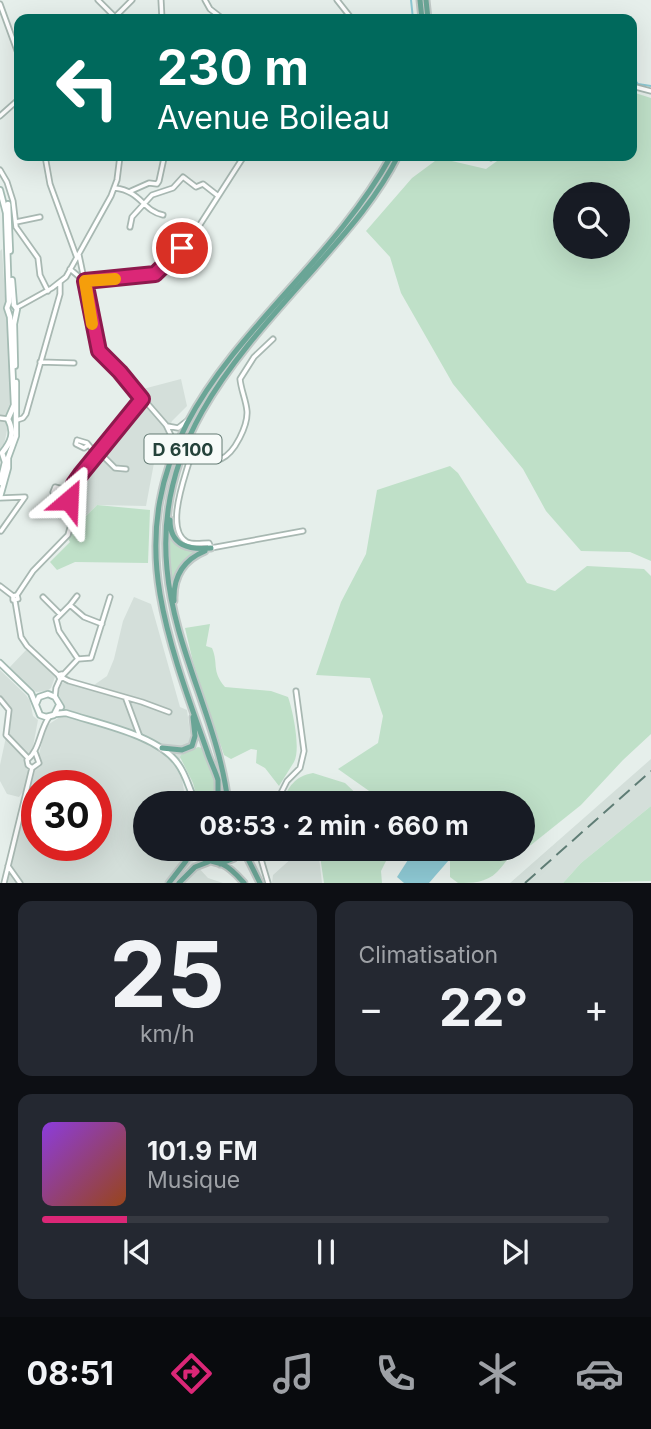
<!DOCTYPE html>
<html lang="fr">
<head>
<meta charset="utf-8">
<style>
  body { margin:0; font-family:Inter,sans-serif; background:#242831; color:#f1f3f6; height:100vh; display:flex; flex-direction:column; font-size:26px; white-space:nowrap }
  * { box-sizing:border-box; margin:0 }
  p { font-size:23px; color:#9ea1a6 }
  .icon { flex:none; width:38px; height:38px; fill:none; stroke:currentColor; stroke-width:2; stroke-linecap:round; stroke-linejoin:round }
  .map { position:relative; height:883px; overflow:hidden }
  .panel { display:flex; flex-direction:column; gap:18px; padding:18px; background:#0d0f14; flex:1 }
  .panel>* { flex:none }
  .banner { position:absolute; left:14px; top:14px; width:623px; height:147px; border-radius:14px; box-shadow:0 7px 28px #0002; background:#00695c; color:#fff; overflow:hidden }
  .controls { position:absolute; left:553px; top:182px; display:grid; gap:14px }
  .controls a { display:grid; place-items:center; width:77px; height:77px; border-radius:50%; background:#171b24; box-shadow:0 7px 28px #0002; font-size:35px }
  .speed { position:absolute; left:21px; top:770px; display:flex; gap:14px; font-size:35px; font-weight:700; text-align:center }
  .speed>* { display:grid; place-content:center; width:91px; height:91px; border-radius:50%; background:#171b24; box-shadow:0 7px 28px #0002; line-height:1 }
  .speed .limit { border:10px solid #d22; background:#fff; color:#111 }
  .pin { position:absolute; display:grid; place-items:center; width:60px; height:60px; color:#fff; margin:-30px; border:4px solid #fff; border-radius:50%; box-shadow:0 2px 7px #0007 }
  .me { position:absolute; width:77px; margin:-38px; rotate:26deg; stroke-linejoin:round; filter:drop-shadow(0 0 5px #0008) }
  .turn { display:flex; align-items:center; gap:24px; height:147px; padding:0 28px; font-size:32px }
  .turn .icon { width:91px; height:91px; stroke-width:2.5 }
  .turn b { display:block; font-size:49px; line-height:60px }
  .big { font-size:52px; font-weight:700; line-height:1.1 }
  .panel .card { flex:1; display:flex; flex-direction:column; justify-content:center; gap:10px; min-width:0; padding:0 24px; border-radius:14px; background:#242831 }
  .panel .dial { align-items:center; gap:0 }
  .dial b { font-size:91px; line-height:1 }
  .song { display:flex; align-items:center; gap:21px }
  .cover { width:84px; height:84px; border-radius:10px; background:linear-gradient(135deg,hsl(270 70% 55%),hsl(20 70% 35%)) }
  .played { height:7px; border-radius:4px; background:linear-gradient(90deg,#db2777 15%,#363941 15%) }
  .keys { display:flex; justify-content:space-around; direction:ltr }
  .heat { display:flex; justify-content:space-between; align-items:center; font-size:38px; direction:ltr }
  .panel .tiles { flex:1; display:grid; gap:18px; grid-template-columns:1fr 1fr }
  .card:last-child { grid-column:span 2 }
  .trip { position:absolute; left:133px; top:791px; width:402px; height:70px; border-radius:35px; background:#171b24; box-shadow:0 7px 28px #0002; font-weight:700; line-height:70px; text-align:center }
  .tabs { display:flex; height:112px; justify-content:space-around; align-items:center; background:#090b0e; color:#9ea1a6 }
  .tabs .icon { width:49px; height:49px }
  .tabs .current { color:#db2777 }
  .tabs b { font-size:32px; color:#f1f3f6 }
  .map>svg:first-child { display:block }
</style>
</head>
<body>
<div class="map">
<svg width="651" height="883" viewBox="0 0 651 883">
  <rect width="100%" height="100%" fill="#e6efeb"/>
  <!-- built -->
  <path fill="#d4dfda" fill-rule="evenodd" d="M2,249L12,406L0,464V251Z
    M181,379L187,406L172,421L154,463L146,506L97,505L73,528L72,498L80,478L138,406L143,389Z
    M134,597L151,604L180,707L187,710L191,740L179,761L186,803H145V849H184V852L208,878L223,883H7L46,726L63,715L64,706L58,693L62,683L94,685L107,676L114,659L123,621ZM37,786H96V845H37Z
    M27,649L55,677L51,688L47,691L36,692L9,668Z
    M0,670L26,695L30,701L33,716L38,720L25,789L19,797L7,794L0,781V765L12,709L0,696Z
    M651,759V806L581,863L563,883H510Z
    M302,849H318L322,883H272L273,875Z"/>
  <!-- green -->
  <path fill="#bfe0c8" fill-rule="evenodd" d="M632,92L651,98V561L630,552L581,551L546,511L523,469L453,384L401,293L390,257L366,231L412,178L439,158L486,169L504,156H632ZM565,194H618V247H565Z
    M450,466L458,473L527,583L555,591L587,566L644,569L651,576V734L623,760L581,805L531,845L523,848V803H381L372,793L338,769L378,743L383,716L370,678L316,675L341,602L366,554L377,490Z
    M97,505L150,510L148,563L75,562L57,570L50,562L70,542L68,539L74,528Z
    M168,530L181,547L198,551L194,554L172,588L168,556Z
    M210,624L206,646L212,648C219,665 211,670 225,687L271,691L288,697C293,711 301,749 294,762C289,770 284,778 279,786L265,768L256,763L257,750L251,749L231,759L224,755L193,662L185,628Z
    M198,747L203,748C210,766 220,785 214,803L198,802L193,783L180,757L181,755Z
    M313,773L345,783L366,803H282C288,787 295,776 313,773Z
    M651,806V881L563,883L581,863Z
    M319,849H392L381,871L382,883H324Z
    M450,849H522C506,856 508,861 497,872C486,883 472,883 458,883L450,877Z"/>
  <!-- water -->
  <path fill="#8ec9d4" d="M415,849C427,849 442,849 449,860L429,883H404L397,877Z"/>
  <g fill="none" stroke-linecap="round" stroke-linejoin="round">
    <!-- stream -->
    <path stroke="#8ec9d4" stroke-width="2" d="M411,0L413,19
      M632,76L638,84L651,86"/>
    <defs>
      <path id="minor" d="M98,0L117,19
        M161,0L162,19
        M205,0L210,9L223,19
        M337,0L352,19
        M0,4L19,56
        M113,19L132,0
        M632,86L651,91
        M0,116L19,99
        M45,156L50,184L77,258
        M485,156L491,158L497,156
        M0,170L7,182L13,201L16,227L38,258L40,275L48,291
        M115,188C141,191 143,211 163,215
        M131,191L149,183L157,184L159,181L164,158
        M16,222L40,217
        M130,227L132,217L152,195L173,188L183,177L196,187L203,184L217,195
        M79,255L99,351L120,372L166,425L176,446
        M70,269L83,280
        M85,281L148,276L161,270L192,237L244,156
        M16,308L52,288L66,277L111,196L117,180L120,156
        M273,339L254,357L240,379C241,390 246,400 247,411C248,425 235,453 221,459C210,463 201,454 189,462C184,480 165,530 187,542C193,545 202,543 209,543L211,548L303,531
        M40,362L74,363
        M0,418L8,419
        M17,420L23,418L26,414L60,294V282
        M167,426L178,428L187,421
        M87,446L84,448L76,444L77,440L87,443L96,454
        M98,451L115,468L126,469
        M69,497L53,492L55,487L71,491
        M0,498L25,497L1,531
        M0,586L13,596
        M17,595L18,599L13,600V596L17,595L33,571L68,535L71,524L69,497L74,484L142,399
        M43,597L60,614
        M15,601L21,637L27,646L58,675
        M70,605L77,596
        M78,659L59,631L56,619L70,605L84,617L102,624
        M63,675L78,659L91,658L110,597
        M63,678L60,679L58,675L62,674L63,678L69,681L142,702L169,712
        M55,697L56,688L60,679
        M0,699L9,710L6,735L28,758
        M126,699L140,737
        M32,768L28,765L27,760C40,750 39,731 49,717
        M32,768L39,763L35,752
        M276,803L287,781L300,768L304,751L296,691
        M258,849L268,883
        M8,866L20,883
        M4,883L32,768"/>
      <path id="secondary" d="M0,190L6,213L9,302L7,308L10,317L14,405L8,419C15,433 11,442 2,453L5,462L0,483
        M8,204L10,251
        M12,280L14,305
        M14,305L17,309L14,324L15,366
        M0,497L8,468V458L16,436V382
        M0,663L31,693L40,715L46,717L54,715L59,705
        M36,704L39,697L48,694L55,697L61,707
        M56,714L66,713C99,724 158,735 178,764C187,776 189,790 196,803"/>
      <path id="primary" d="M420,0L422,19
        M426,0L428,19
        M170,520C170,546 189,550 211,548
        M174,601C173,577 183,560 205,551
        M162,748L182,750L192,746L195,736L193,717
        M218,803V780C215,770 210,761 207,751C189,700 169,647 160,594C126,393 308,307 391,156
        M228,803C219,723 174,650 167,569C154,438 240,353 320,262C349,229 378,196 398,156
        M193,849C201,861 209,860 222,864C231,868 238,876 244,883
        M243,849L260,883
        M220,864L234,858L242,849
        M169,883L186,861L190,849
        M179,883L195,867L208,862"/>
    </defs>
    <!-- minor casing -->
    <use href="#minor" stroke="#a8b8b2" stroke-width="7"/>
    <!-- secondary casing -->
    <use href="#secondary" stroke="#a4bbb3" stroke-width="8"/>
    <!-- primary casing -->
    <use href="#primary" stroke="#c2cac8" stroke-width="9"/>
    <!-- minor -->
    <use href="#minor" stroke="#fff" stroke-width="3.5"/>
    <!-- secondary -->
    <use href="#secondary" stroke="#fff" stroke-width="4.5"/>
    <!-- primary -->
    <use href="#primary" stroke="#6aa596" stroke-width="5"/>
    <!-- rail -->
    <path stroke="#5f7d75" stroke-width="2" stroke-dasharray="14 7" stroke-linecap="butt" d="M525,883L651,771"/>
  </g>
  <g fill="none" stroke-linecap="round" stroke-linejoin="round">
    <defs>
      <path id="route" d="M69,500L74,484L81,474L142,399L120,372L99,351L85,281L155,274L182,248"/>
    </defs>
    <!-- route casing -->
    <use href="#route" stroke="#8e194d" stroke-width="18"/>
    <!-- route -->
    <use href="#route" stroke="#db2777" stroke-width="12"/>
    <!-- slow -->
    <path stroke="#f59e0b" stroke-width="12" d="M92,324L85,281L115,279"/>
  </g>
  <g text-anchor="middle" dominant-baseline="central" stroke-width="5" stroke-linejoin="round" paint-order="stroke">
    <!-- shield labels -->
    <rect fill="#f7fbf9" stroke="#637a73" stroke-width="2" x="144.5" y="434.5" width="77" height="29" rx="5"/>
    <g font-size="18" font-weight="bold" fill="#24423a">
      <text x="183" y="449">D 6100</text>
    </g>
  </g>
</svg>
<div class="controls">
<a><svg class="icon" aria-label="search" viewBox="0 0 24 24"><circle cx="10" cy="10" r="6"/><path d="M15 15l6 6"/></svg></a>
</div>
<div class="speed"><div class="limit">30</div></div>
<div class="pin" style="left:182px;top:248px;background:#d93025"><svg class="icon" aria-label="arrive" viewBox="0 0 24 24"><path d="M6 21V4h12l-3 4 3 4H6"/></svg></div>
<svg class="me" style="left:69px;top:500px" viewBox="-20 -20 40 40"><path d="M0-17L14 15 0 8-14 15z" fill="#db2777" stroke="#fff" stroke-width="4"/></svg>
<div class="trip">08:53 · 2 min · 660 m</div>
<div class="banner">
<div class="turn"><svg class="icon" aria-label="left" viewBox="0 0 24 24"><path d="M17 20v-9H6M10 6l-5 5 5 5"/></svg><div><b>230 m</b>Avenue Boileau</div></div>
</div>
</div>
<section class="panel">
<div class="tiles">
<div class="card dial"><b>25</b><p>km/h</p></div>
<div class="card"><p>Climatisation</p>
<div class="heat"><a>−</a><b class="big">22°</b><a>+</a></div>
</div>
<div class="card">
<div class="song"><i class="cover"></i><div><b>101.9 FM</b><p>Musique</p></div></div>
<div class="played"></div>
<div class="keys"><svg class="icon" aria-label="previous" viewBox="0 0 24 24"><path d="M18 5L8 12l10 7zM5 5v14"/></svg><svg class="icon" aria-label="pause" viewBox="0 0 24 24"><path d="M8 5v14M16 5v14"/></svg><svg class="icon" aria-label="next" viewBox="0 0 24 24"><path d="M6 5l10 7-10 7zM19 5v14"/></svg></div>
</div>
</div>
</section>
<nav class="tabs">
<b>08:51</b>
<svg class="icon current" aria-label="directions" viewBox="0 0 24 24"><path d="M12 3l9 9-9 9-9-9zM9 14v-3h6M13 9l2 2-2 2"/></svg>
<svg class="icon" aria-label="music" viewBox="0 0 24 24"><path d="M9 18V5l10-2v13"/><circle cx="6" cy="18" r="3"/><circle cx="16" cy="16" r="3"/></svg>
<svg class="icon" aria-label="phone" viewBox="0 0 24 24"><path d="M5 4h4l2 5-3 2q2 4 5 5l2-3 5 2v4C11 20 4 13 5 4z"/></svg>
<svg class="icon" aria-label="climate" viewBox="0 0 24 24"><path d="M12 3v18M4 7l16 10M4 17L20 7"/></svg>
<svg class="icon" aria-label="car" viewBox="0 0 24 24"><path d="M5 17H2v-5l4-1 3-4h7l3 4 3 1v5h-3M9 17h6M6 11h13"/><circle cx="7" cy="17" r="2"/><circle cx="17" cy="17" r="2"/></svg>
</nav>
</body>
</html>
